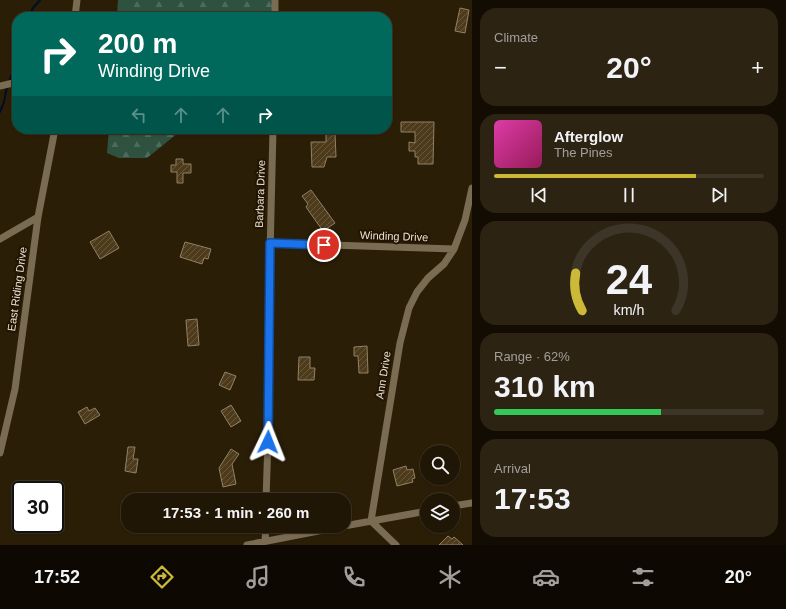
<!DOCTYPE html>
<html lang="en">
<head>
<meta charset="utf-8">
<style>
  body { margin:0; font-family:Helvetica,sans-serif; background:#2d2313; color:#f1f3f6; height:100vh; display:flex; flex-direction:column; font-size:15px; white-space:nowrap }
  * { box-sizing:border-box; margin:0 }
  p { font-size:13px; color:#a29f9a }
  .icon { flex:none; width:22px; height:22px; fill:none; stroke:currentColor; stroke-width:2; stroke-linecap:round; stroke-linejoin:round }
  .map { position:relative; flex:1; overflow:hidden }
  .side { display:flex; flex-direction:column; gap:8px; padding:8px; background:#120c03; width:314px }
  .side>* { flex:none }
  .guide { position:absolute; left:12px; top:12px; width:380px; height:122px; border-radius:16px; box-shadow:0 1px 3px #0004,0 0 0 1px #3d3527; background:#00695c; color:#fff; overflow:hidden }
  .tools { position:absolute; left:420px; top:445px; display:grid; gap:8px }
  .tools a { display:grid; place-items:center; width:40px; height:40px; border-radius:50%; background:#201605; box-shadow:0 1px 3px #0004,0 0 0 1px #3d3527; font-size:20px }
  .speed { position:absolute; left:12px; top:481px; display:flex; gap:8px; font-size:20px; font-weight:700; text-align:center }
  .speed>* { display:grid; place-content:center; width:52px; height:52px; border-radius:50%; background:#201605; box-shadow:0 1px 3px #0004,0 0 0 1px #3d3527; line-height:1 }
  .speed .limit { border:2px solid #111; border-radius:6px; background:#fff; color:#111 }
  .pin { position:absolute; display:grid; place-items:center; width:34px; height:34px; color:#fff; margin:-17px; border:2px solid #fff; border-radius:50%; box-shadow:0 1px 4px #0007 }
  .me { position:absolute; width:44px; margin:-22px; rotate:2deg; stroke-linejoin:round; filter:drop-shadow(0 0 3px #0008) }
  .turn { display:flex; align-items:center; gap:14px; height:84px; padding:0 20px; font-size:18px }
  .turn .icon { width:52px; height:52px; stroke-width:2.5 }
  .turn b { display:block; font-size:28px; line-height:34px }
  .lanes { display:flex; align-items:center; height:38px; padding:0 20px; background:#0003; justify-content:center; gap:20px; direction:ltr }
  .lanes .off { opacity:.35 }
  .big { font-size:30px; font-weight:700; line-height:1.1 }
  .side .tile { flex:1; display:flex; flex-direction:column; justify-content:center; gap:6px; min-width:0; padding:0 14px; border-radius:16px; background:#2d2313 }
  .side .dial { align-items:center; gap:0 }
  .dial svg { height:104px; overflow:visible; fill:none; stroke:#3d3527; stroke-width:7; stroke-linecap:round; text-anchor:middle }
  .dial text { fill:#f1f3f6; stroke:none }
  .song { display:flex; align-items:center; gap:12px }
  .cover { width:48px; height:48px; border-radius:6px; background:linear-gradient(135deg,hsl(320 70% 55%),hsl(330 70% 35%)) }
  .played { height:4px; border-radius:2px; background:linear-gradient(90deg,#ccb938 75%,#3d3527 75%) }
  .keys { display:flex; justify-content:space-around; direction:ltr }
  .heat { display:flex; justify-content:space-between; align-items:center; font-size:22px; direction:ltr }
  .charge { height:6px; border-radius:3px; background:linear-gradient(90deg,#34c759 62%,#3d3527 0) }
  .trip { position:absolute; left:121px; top:493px; width:230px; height:40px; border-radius:16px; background:#201605; box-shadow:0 1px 3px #0004,0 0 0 1px #3d3527; font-weight:700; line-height:40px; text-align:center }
  .menu { display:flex; height:64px; justify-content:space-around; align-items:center; background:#0d0902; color:#a29f9a }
  .menu .icon { width:28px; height:28px }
  .menu .selected { color:#ccb938 }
  .menu b { font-size:18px; color:#f1f3f6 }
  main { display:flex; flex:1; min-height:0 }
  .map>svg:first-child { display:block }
</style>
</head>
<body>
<main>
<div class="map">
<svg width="472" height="545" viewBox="0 0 472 545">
  <defs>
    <pattern id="forest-firs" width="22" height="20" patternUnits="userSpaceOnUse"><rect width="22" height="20" fill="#2f513f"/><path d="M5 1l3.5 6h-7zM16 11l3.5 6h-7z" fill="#4d6a5a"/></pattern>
    <pattern id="building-hatch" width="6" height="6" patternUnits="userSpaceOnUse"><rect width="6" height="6" fill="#4d3b1b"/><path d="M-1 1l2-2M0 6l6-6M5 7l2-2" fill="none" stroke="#67573b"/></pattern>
  </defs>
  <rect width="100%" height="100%" fill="#2a1e07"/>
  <!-- forest -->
  <path fill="url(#forest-firs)" d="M118,0H272V17H117Z
    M109,129H183L147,158H119L107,153Z"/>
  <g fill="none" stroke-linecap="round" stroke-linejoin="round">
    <!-- stream -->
    <path stroke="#000d24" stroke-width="2" d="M29,17L33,8L40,0
      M9,82L17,59
      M0,112L4,102L7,86"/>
  </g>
  <!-- building -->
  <path fill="url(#building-hatch)" stroke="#908167" d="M460,8L469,10L465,33L455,31Z
    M401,122H434L433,164H418V157H415V151H409V142L415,143V132H401Z
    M326,133H335L336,157H327L324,167H312L311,142H326Z
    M176,159H183V164H191V173H183V183H177V172H171V165H176Z
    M311,190L335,223L323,231L306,207L308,204L302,196Z
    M109,231L119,248L100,259L90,242Z
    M185,242L211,249L208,259L204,258L202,264L180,257Z
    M197,319L199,345L188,346L186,320Z
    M367,346L368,373H359L358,356H354V347Z
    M299,357H310V368H315L314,380H298Z
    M225,372L236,376L230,390L219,385Z
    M231,405L241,421L231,427L221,411Z
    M87,407L89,411L95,408L100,415L85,424L78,412Z
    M128,447H135L133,459H138L136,473L125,471Z
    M231,449L239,454L232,464L236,484L223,487L219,468Z
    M406,466L407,470L413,469L415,478L412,479L413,482L397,486L393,470Z
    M448,536L452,539L454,537L463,545H439Z"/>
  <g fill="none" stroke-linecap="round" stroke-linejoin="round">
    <!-- minor -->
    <path stroke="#7a6b53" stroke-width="7" d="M75,17L77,0
      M275,17V0
      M0,86L17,82
      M0,239L38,217
      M270,243L454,249L465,220L472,188
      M0,453L15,389L38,217L55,129
      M266,500L269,409V296L273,129
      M453,506L472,503
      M344,526L427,511
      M265,541L266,526
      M247,545L344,526
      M396,545L371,521L400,343L409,308L417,292L428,278L444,264L454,249"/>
  </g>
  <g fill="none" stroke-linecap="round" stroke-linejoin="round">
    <defs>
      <path id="route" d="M268,442L270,243L324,245"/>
    </defs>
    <!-- route casing -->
    <use href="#route" stroke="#114b97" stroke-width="10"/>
    <!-- route -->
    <use href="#route" stroke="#1a73e8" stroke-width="7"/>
  </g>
  <g text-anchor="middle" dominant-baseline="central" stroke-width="4" stroke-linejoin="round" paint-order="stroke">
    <!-- street labels -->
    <g font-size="11" fill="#eae2d4" stroke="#211501">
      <text transform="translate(260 194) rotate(-88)">Barbara Drive</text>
      <text transform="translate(394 236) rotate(2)">Winding Drive</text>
      <text transform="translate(17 289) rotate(-82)">East Riding Drive</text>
      <text transform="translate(383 375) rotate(-81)">Ann Drive</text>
    </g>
  </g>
</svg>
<div class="tools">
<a><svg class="icon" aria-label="search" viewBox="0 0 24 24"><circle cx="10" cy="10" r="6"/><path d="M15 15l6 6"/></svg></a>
<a><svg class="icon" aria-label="layers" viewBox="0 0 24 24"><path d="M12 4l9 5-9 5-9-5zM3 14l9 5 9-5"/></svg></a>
</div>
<div class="speed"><div class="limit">30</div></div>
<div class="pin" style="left:324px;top:245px;background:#d93025"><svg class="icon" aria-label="arrive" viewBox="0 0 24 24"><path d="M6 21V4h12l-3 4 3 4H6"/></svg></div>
<svg class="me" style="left:268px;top:442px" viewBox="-20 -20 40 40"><path d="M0-17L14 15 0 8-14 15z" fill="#1a73e8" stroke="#fff" stroke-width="4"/></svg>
<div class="trip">17:53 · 1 min · 260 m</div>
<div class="guide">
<div class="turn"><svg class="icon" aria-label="right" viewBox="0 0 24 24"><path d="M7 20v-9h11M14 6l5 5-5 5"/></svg><div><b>200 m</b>Winding Drive</div></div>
<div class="lanes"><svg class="icon off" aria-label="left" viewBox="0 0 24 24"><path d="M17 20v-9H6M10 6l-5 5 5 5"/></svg><svg class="icon off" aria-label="ahead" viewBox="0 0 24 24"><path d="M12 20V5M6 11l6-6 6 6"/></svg><svg class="icon off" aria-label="ahead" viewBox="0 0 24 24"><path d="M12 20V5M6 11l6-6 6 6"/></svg><svg class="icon" aria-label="right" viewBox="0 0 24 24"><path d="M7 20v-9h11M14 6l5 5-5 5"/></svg></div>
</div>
</div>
<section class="side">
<div class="tile"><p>Climate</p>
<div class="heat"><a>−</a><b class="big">20°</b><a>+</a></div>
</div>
<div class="tile">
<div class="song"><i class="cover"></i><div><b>Afterglow</b><p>The Pines</p></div></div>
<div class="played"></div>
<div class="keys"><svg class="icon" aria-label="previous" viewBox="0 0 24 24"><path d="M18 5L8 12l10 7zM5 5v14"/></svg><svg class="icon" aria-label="pause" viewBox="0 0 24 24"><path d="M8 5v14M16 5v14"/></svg><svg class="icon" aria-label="next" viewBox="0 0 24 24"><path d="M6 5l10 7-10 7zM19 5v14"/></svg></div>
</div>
<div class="tile dial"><svg viewBox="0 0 100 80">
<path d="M14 69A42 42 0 1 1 86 69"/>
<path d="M14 69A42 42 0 0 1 9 40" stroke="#ccb938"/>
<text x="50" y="56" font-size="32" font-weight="700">24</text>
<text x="50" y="72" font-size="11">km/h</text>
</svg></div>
<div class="tile"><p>Range · 62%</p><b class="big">310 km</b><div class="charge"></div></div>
<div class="tile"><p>Arrival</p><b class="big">17:53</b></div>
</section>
</main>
<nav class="menu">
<b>17:52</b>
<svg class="icon selected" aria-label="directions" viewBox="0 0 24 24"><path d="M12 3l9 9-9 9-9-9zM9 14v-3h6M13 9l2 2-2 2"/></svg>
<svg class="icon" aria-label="music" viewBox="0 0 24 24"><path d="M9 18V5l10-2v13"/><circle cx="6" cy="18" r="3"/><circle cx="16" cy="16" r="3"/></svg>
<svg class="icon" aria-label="phone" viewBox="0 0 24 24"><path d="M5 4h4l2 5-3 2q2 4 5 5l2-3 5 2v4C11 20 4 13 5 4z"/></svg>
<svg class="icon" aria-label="climate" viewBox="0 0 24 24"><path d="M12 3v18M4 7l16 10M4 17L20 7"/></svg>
<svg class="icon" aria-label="car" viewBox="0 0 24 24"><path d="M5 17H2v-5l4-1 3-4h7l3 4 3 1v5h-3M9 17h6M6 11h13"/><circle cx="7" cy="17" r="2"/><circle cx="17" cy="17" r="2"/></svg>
<svg class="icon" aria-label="filters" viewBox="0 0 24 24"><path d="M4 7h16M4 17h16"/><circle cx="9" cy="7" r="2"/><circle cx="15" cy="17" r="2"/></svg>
<b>20°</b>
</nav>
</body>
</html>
